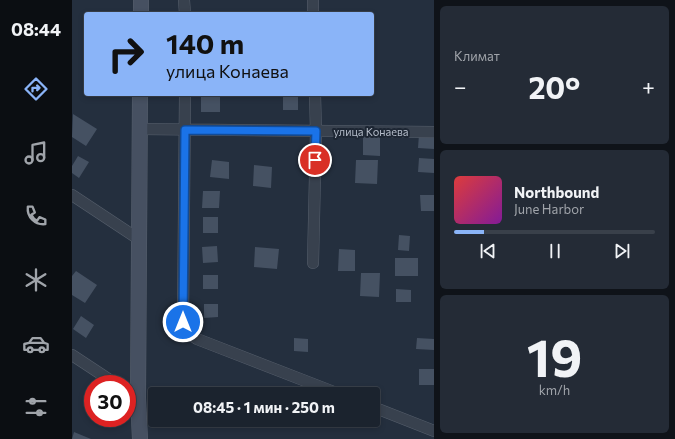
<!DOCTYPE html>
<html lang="ru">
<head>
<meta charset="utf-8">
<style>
  body { margin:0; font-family:Commissioner,sans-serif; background:#242b36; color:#f1f3f6; height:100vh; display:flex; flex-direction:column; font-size:15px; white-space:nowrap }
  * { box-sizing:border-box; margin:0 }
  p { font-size:13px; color:#a0a4aa }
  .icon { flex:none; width:22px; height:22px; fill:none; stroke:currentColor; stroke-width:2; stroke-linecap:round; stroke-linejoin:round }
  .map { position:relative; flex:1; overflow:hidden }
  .details { display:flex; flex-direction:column; gap:6px; padding:6px; background:#0f1319; width:241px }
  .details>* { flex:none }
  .top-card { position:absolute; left:12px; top:12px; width:290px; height:84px; border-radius:4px; box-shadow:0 2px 6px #0003,0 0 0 1px #39404a; background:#8ab4f8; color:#111; overflow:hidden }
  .speed { position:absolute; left:12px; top:375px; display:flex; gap:8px; font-size:20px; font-weight:700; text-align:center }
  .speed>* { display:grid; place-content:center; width:52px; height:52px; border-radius:50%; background:#1b232e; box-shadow:0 2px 6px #0003,0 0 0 1px #39404a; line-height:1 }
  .speed .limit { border:6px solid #d22; background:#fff; color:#111 }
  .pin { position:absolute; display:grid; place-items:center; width:34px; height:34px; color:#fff; margin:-17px; border:2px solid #fff; border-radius:50%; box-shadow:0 1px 4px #0007 }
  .me { position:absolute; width:44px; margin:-22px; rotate:0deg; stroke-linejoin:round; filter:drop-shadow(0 0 3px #0008) }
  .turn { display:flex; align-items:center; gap:14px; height:84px; padding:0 16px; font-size:18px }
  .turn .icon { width:52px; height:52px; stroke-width:2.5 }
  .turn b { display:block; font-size:28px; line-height:34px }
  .big { font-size:30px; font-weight:700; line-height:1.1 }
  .details .tile { flex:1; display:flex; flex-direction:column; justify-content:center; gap:6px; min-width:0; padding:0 14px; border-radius:6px; background:#242b36 }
  .details .dial { align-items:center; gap:0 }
  .dial b { font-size:52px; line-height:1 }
  .song { display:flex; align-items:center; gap:12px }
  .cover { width:48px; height:48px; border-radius:6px; background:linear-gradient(135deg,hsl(0 70% 55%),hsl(290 70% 35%)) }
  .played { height:4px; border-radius:2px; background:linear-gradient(90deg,#8ab4f8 15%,#39404a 15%) }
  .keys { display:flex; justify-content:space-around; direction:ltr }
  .heat { display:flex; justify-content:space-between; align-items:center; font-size:22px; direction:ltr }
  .trip { position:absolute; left:76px; top:387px; width:232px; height:40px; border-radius:4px; background:#1b232e; box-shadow:0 2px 6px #0003,0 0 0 1px #39404a; font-weight:700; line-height:40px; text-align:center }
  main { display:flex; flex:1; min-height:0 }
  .menu { display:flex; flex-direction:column; width:72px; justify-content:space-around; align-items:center; background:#0b0e12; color:#a0a4aa }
  .menu .icon { width:28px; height:28px }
  .menu .on { color:#8ab4f8 }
  .menu b { font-size:18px; color:#f1f3f6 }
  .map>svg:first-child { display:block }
</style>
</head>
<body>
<main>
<nav class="menu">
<b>08:44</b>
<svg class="icon on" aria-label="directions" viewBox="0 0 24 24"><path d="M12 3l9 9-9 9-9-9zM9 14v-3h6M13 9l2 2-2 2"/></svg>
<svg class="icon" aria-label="music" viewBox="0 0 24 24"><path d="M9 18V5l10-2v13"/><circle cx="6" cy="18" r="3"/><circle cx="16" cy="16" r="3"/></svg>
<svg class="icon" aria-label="phone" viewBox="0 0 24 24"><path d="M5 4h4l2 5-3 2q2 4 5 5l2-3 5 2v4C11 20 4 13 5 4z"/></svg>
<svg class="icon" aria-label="climate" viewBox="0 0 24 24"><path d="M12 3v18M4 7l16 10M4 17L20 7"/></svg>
<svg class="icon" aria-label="car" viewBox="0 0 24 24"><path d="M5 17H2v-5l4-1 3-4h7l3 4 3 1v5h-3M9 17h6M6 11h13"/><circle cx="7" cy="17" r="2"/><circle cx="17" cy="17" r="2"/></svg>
<svg class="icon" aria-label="filters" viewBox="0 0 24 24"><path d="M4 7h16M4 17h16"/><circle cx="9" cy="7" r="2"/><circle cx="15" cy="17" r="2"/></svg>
</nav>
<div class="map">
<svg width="362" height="439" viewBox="0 0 362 439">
  <rect width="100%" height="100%" fill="#242f3e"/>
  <!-- building -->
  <path fill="#455162" d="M129,94H148V112H129Z
    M211,94H226V110H211Z
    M1,114L25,129L14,146L0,137Z
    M347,134L362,135V149L346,148Z
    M291,136H308V156L291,155Z
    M6,156L17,162L7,178L0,173V166Z
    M347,158L362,159V173L346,172Z
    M140,160L157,162V179L138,177Z
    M284,160H306L305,184L283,183Z
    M182,165L200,167L199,188L181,186Z
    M131,191H148L147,208H130Z
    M348,195H362V211H349Z
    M131,217H146V233H131Z
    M327,235L338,236L337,251L326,250Z
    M145,246L146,262L131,263L130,247Z
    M183,247L207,249L205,269L182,267Z
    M267,249L283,250V271H266Z
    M323,258H346V276H323Z
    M4,271L25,285L13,303L0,295V276Z
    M289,273H308L307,297L288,296Z
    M131,275H146V289H131Z
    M324,289L339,290V302H324Z
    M132,304H146V317L132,318Z
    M9,316L22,325L14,338L1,329Z
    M222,338L236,339V352L222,351Z
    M345,338L362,339V350L344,349Z
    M347,369H362V385H347Z
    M2,432L19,439H0Z"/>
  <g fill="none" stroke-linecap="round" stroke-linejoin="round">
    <defs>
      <path id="street" d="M112,0L113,14
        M241,0V14
        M113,94L111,322L116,333L125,339L267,394
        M68,129L362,132
        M0,195L68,240
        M241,263L244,131L243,94
        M0,355L44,384
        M55,391L66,398
        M301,407L362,431"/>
      <path id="secondary" d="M69,14V0
        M68,94L66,398L68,439"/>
    </defs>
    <!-- street casing -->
    <use href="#street" stroke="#565f6c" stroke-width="12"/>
    <!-- secondary casing -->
    <use href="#secondary" stroke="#565f6c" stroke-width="16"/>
    <!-- street -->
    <use href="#street" stroke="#38414e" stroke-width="11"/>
    <!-- secondary -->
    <use href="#secondary" stroke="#465061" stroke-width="15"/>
  </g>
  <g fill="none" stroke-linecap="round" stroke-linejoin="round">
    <defs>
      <path id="route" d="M111,322L113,130L244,131L243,160"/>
    </defs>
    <!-- route casing -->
    <use href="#route" stroke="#114b97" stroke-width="10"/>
    <!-- route -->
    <use href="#route" stroke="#1a73e8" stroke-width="7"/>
  </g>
  <g text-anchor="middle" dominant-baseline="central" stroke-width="4" stroke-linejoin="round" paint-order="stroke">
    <!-- street labels -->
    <g font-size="11" fill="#b4bcc9" stroke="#1d2633">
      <text x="299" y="131">улица Конаева</text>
    </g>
  </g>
</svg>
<div class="speed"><div class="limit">30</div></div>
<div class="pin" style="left:243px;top:160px;background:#d93025"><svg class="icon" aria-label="arrive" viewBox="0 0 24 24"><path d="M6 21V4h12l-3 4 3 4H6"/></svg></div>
<svg class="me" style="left:111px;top:322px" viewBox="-20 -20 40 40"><circle r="17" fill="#1a73e8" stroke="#fff" stroke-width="3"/><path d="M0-11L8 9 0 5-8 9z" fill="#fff"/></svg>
<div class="trip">08:45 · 1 мин · 250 m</div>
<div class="top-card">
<div class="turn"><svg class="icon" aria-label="right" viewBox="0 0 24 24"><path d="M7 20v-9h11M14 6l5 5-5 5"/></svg><div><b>140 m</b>улица Конаева</div></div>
</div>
</div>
<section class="details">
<div class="tile"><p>Климат</p>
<div class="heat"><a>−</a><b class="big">20°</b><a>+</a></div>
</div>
<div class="tile">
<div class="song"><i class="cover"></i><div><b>Northbound</b><p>June Harbor</p></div></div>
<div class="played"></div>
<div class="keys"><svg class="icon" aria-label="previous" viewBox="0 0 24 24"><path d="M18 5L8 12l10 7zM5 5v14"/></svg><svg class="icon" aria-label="pause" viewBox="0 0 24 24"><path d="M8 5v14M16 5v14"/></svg><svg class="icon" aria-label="next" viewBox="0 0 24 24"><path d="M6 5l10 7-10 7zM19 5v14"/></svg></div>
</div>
<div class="tile dial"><b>19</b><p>km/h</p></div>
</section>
</main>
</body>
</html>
